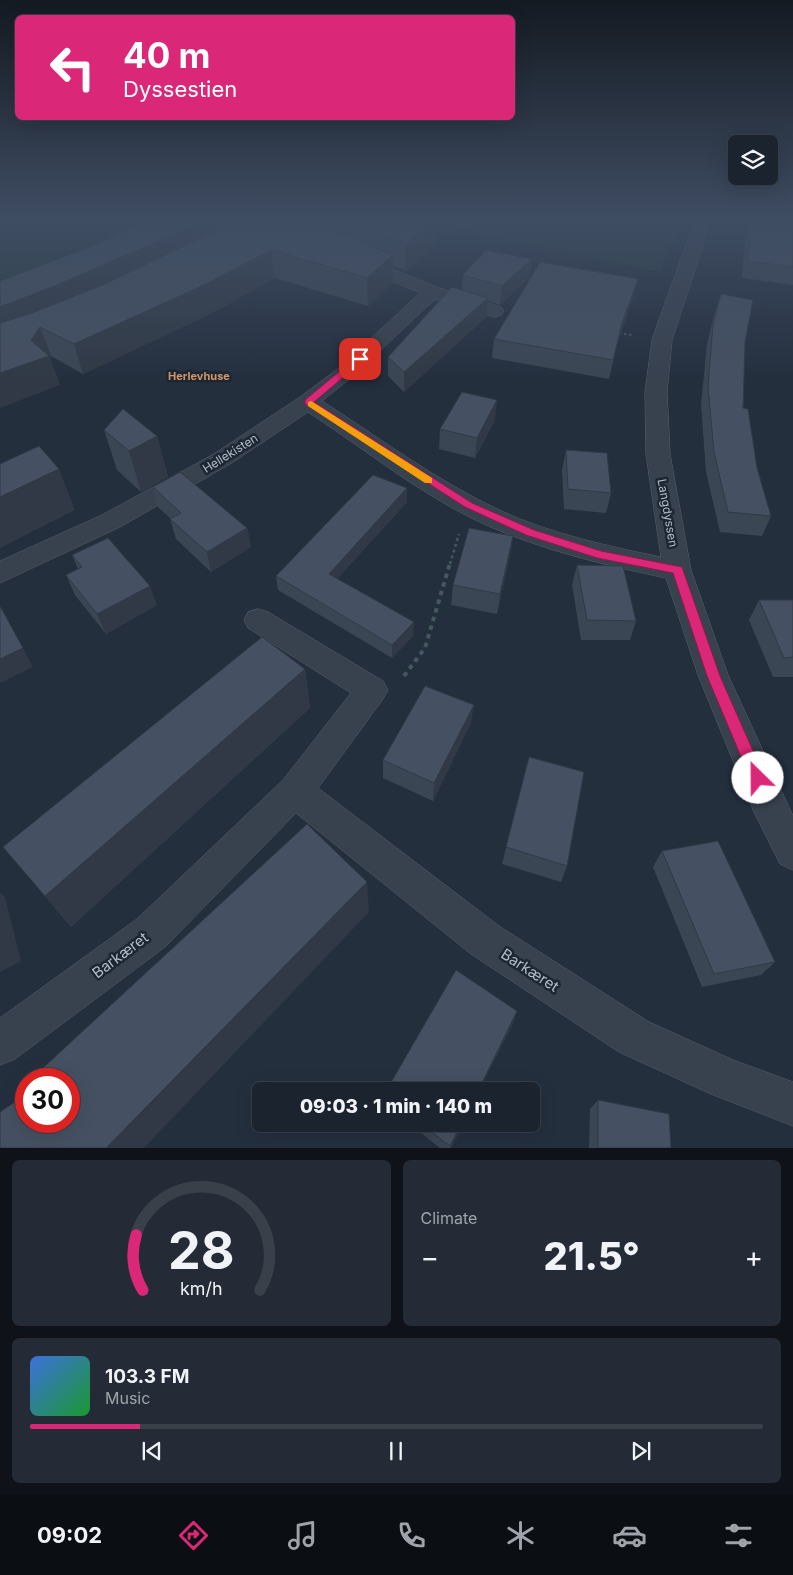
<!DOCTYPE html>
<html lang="en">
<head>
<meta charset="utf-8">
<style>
  body { margin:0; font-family:Inter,sans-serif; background:#242b36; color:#f1f3f6; height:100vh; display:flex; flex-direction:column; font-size:19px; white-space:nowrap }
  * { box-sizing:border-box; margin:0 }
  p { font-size:16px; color:#a0a4aa }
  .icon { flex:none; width:28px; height:28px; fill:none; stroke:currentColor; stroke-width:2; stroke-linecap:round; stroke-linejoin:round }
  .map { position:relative; height:1148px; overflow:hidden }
  .details { display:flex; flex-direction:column; gap:12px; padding:12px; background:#0f1319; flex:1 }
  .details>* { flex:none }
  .top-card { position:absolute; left:15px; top:15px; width:500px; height:105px; border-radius:8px; box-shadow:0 5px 20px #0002,0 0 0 1px #39404a; background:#db2777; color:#fff; overflow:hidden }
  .tools { position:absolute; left:728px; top:135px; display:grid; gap:10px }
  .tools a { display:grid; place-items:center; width:50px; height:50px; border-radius:8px; background:#1b232e; box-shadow:0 5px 20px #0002,0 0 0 1px #39404a; font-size:25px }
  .speed { position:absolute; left:15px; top:1068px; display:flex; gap:10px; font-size:25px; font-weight:700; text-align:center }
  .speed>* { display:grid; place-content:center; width:65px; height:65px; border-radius:50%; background:#1b232e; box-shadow:0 5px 20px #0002,0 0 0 1px #39404a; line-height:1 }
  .speed .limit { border:8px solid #d22; background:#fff; color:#111 }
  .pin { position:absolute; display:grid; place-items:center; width:42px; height:42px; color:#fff; margin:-21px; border-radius:10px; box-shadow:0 2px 8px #0006 }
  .me { position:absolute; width:55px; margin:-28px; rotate:337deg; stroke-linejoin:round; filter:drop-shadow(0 0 4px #0008) }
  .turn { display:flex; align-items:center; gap:18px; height:105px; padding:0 25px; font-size:22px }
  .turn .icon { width:65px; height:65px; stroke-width:2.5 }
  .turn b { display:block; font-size:35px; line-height:42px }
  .big { font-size:38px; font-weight:800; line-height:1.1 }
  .details .widget { flex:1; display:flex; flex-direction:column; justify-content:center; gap:8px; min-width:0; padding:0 18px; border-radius:8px; background:#242b36 }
  .details .dial { align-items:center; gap:0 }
  .dial svg { height:130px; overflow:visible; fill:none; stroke:#39404a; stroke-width:7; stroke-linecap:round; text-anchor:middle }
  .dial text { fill:#f1f3f6; stroke:none }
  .song { display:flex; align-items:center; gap:15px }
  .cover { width:60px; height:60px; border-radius:8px; background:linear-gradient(135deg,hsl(220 70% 55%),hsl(130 70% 35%)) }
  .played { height:5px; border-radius:2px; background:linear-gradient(90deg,#db2777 15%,#39404a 15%) }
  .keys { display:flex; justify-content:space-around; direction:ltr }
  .heat { display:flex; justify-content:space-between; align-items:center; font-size:28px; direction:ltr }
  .details .tiles { flex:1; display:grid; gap:12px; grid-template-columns:1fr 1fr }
  .widget:last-child { grid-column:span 2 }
  .trip { position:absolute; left:252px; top:1082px; width:288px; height:50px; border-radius:8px; background:#1b232e; box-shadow:0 5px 20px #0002,0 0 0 1px #39404a; font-weight:800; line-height:50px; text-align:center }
  .dock { display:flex; height:80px; justify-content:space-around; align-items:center; background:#0b0e12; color:#a0a4aa }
  .dock .icon { width:35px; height:35px }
  .dock .active { color:#db2777 }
  .dock b { font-size:22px; color:#f1f3f6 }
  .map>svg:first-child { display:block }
</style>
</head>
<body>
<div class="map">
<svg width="793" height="1148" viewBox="0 0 793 1148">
  <rect width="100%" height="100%" fill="#242f3e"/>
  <!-- green -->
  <path fill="#263c3f" d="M4,218H178L0,293V219Z
    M444,218H682L660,272L488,237Z"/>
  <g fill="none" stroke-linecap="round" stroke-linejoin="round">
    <defs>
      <path id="minor" d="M696,218H712L672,340L667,392L670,454L691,570L728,675L793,816V870L780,864L754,812L698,675L666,578C604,565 542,550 484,524C421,495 366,450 308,412L230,464L120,527L0,583V561L102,515L214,454L300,397L339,368L420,293L353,264L350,260L353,256L359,255L439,288L501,307L504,311L501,315L494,317L435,299L353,376L322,401C381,439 437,481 501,511C552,534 607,546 661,557L646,454L645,392L652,340Z
        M258,609L268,612L383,681L388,690L383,699L318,788L499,926L649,1022L733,1060L793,1082V1126L711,1094L619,1052L471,954L296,813L165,947L15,1059L0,1065V1018L137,919L283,780L351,693L248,628L244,620L248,612Z"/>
    </defs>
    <!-- minor casing -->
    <use href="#minor" stroke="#565f6c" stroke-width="1"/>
    <!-- path-far2 -->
    <path stroke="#44595c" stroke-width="2" stroke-dasharray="2.5 2.5" stroke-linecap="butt" d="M619,333L632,335"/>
    <!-- path-far1 -->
    <path stroke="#44595c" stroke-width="2.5" stroke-dasharray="3 3" stroke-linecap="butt" d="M450,564L459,534"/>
    <!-- path -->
    <path stroke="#44595c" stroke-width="4" stroke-dasharray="4.5 4.5" stroke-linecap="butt" d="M404,676L425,648L450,563"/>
    <!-- minor -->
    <use href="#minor" fill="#38414e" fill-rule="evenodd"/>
  </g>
  <!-- wall -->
  <path fill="#3b4654" d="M154,218H437L436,244L406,271L393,266V283L368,306L275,278L212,313L83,374L51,356L50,358L60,385L0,281L97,244Z
    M752,218H793V285L742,278L745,240L750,224H752Z
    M463,275L530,277L500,305L488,301L486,317L404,392L388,376V357L462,290Z
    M638,279L633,297L618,341L609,379L492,358L494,339Z
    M721,294L745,342L743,408L757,468L771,516L762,536L720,532L706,472L701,405L707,344L715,312Z
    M495,420L475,458L439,449L440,429Z
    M104,430L157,436L168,477L141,492L117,470Z
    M566,450L611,493L606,513L564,509L562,470Z
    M153,487L247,528L251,547L211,572L176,539L170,519H171L158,507Z
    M407,488V502L337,579L413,636L392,658L278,590L276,576Z
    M513,536L510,555L497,614L451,605L453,585Z
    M72,555L157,605L106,634L75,595L66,575L78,569Z
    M577,565L636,621L630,640H581L572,585Z
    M759,600H793V677H773L749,620Z
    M305,669L310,708L71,927L3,847Z
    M471,723L433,801L383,778V760Z
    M529,757L567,866L561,882L502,864Z
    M662,851L775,962L761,975L702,987L653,867Z
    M598,1100L671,1148H589L590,1109Z
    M410,1124H463L451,1148H440Z"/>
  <!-- shaded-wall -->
  <path fill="#303945" d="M208,218H259L0,340V307Z
    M436,218H437L436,244L406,271V244Z
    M271,250L275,278L212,313L83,374L74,344Z
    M393,255V283L368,306L367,278Z
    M532,259L530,277L500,305L502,286Z
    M638,279L633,297L617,342L622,323Z
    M488,298L486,317L404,392V372Z
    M40,327L51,356L50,358L60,385L0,408V373L31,340Z
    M497,400L495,420L475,458L477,438Z
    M157,436L168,477L141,492L129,451Z
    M59,469L75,510L0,548V497Z
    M407,488V502L330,587L329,574Z
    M247,528L251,547L211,572L207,552Z
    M513,536L510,555L497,614L500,594Z
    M150,586L157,605L106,634L97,614Z
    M0,605L33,667L0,683Z
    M414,622L413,636L392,658V645Z
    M305,669L310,708L71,927L45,896Z
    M474,705L471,723L433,801L434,783Z
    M367,882L369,912L144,1148H106Z
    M0,892L5,897L21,961L0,972Z
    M517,1011L513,1024L479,1091H478Z
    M461,1124H463L451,1148H450Z"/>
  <!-- building -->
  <path fill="#455162" stroke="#303945" d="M154,218H208L159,241L57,285L0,307V281L97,244Z
    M242,218H305L393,255L367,278L271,250L206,284L74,344L40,327L31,340L49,356L0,373V323L32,313L105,284Z
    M344,218H436L406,244Z
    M757,218H793V267L748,261L750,224L756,225Z
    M486,250L532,259L502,286L463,275Z
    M540,262L638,279L622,323L613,360L494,339Z
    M452,287L488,298L404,372L388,357Z
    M721,294L753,300L745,342L743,408L748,409L757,468L771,516L728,512L714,452L708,386L713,325Z
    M462,392L497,400L477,438L440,429Z
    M123,409L157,436L129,451L104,430Z
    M39,446L59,469L0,497V464Z
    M566,450L607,453L611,493L568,489Z
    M180,472L247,528L207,552L170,519L181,513L153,487Z
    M373,475L407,488L329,574L414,622L392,645L276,576Z
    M469,528L513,536L500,594L453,585Z
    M108,538L150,586L97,614L66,575L82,567L72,555Z
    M577,565L623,566L636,621L587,620Z
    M759,600H793V657L784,658Z
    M0,606L23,648L0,659Z
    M262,637L305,669L45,896L3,847Z
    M425,686L474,705L434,783L383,760Z
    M529,757L584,772L567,866L506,847Z
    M307,824L367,882L106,1148H0V1112L21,1098L17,1092L26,1083V1121H69V1079H31Z
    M718,841L775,962L714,974L662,851Z
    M456,970L517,1011L478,1091H386Z
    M598,1100L669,1114L671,1148H598Z
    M421,1124H461L450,1146Z"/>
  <!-- sky -->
  <linearGradient id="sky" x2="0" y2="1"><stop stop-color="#141a22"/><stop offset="0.58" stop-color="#3f4d63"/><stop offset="1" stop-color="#3f4d63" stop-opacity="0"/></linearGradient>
  <rect width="793" height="379" fill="url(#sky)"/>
  <!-- route -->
  <path fill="#db2777" stroke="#8e194d" d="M357,357L365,359L314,402L472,503L534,530L601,551L682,567L720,676L765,778L762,782L758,784L753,782L750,778L707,676L673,573L597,558L526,535L465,507L305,404V400Z"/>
  <!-- slow -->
  <path fill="#f59e0b" d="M311,401L432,478V483H425L308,406V402Z"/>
  <g text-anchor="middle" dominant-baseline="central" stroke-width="5" stroke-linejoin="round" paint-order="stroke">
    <!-- far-neighbourhood labels -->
    <g font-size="11" font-weight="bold" fill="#d59563" stroke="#1d2633">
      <text x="199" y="376">Herlevhuse</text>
    </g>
    <!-- street labels -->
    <g font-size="12" fill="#b4bcc9" stroke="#1d2633">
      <text transform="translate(230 453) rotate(-32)">Hellekisten</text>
      <text transform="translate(668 513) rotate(80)">Langdyssen</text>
    </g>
    <!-- near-street labels -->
    <g font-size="15" fill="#b4bcc9" stroke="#1d2633">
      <text transform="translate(120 955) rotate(-37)">Barkæret</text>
      <text transform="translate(530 970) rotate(33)">Barkæret</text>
    </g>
  </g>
</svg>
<div class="tools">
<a><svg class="icon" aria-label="layers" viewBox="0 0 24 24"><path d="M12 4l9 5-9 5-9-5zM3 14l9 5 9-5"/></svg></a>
</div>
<div class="speed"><div class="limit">30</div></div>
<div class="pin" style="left:360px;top:359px;background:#d93025"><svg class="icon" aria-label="arrive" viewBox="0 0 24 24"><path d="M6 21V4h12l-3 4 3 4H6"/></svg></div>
<svg class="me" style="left:758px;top:778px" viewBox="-20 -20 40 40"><circle r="19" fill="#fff"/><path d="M0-13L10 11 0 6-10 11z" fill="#db2777"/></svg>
<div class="trip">09:03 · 1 min · 140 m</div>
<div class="top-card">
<div class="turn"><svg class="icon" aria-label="left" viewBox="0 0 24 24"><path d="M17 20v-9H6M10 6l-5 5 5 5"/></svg><div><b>40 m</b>Dyssestien</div></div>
</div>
</div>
<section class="details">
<div class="tiles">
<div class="widget dial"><svg viewBox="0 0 100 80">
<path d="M14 69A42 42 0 1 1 86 69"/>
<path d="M14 69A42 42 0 0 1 10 35" stroke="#db2777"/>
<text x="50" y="56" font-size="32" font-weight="700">28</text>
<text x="50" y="72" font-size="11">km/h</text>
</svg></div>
<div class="widget"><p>Climate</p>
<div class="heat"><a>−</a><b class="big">21.5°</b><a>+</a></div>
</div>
<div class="widget">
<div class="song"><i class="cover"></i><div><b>103.3 FM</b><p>Music</p></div></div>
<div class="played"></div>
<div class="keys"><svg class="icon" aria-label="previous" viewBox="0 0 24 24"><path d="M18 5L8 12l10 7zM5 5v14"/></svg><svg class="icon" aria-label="pause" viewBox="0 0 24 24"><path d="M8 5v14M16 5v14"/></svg><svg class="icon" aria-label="next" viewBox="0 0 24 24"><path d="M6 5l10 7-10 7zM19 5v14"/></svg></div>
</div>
</div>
</section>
<nav class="dock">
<b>09:02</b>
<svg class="icon active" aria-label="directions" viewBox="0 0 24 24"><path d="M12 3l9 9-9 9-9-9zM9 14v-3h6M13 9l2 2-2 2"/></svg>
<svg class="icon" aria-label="music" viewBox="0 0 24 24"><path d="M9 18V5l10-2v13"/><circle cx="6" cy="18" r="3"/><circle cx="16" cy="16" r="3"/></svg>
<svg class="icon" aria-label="phone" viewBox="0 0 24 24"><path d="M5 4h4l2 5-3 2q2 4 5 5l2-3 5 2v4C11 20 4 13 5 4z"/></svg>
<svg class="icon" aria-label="climate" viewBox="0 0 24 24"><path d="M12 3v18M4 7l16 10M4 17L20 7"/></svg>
<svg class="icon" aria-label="car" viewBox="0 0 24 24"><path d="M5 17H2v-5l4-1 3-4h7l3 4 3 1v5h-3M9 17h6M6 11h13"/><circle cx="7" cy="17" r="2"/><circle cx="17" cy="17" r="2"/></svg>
<svg class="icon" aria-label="filters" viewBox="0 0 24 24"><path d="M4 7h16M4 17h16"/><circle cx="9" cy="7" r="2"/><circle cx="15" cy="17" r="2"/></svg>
</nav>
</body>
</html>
